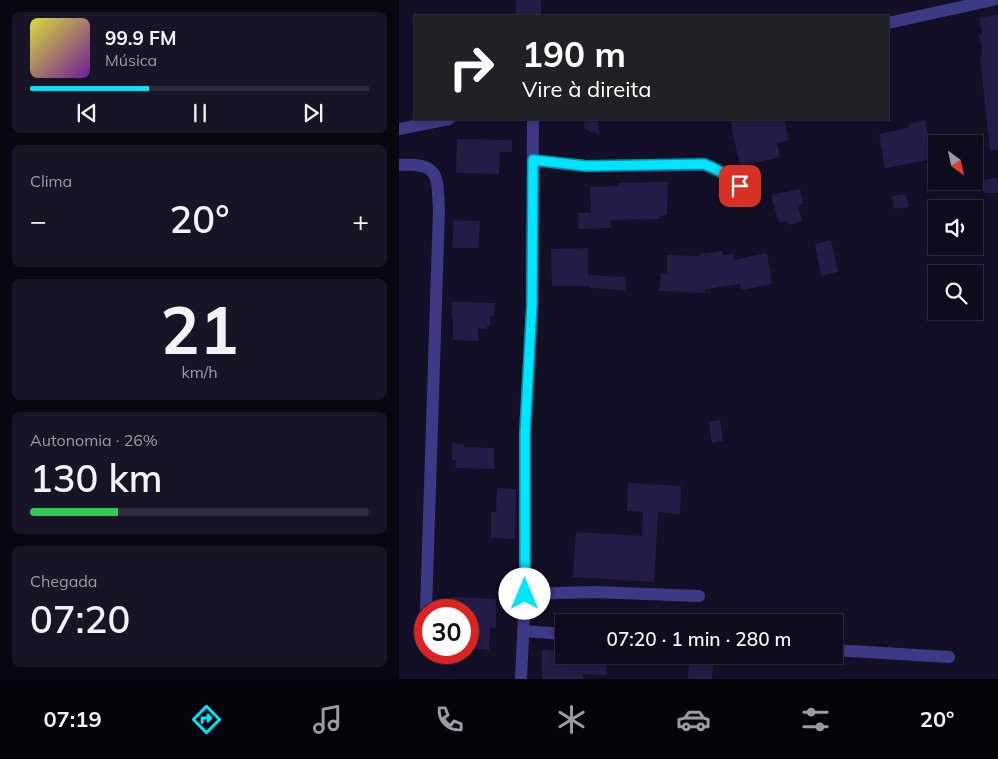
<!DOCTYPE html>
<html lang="pt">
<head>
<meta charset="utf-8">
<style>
  body { margin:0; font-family:Mulish,sans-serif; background:#171425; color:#f1f3f6; height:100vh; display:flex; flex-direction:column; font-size:19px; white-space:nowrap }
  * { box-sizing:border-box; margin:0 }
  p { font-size:16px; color:#9b9ba3 }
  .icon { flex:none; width:28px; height:28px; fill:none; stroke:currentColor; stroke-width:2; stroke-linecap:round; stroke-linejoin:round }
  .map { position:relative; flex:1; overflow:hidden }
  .details { display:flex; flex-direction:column; gap:12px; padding:12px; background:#08060f; width:399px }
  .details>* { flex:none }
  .top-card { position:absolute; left:15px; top:15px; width:475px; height:105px; border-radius:0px; box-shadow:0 2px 8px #0003,0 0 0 1px #2e2b3b; background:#202124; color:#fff; overflow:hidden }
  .needle { width:32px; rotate:147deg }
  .controls { position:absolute; left:529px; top:135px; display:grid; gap:10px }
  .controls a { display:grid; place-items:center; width:55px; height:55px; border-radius:0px; background:#0e0b1c; box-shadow:0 2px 8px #0003,0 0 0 1px #2e2b3b; font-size:25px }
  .speed { position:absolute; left:15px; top:599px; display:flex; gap:10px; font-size:25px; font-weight:700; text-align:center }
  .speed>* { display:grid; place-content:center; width:65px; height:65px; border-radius:50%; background:#0e0b1c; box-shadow:0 2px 8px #0003,0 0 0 1px #2e2b3b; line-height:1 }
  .speed .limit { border:8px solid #d22; background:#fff; color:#111 }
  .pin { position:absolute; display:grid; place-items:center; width:42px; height:42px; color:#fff; margin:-21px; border-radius:10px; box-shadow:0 2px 8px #0006 }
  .me { position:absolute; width:55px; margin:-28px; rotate:0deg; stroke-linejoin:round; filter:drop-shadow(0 0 4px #0008) }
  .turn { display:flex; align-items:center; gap:18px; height:105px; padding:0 25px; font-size:22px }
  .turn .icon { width:65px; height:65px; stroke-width:2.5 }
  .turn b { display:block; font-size:35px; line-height:42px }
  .big { font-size:38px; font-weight:600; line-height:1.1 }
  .details .card { flex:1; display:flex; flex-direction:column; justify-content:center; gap:8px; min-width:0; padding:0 18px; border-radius:8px; background:#171425 }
  .details .dial { align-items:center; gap:0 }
  .dial b { font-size:65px; line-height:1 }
  .song { display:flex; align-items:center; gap:15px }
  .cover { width:60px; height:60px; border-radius:8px; background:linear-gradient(135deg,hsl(60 70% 55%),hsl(280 70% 35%)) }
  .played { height:5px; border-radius:2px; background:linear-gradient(90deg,#00e5ff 35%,#2e2b3b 35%) }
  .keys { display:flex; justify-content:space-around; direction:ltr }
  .heat { display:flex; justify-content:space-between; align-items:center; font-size:28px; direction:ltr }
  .charge { height:8px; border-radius:4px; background:linear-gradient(90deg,#34c759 26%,#2e2b3b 0) }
  .trip { position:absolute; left:156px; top:614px; width:288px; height:50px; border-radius:0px; background:#0e0b1c; box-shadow:0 2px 8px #0003,0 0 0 1px #2e2b3b; font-weight:600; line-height:50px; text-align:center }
  .menu { display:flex; height:80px; justify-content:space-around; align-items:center; background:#06040b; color:#9b9ba3 }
  .menu .icon { width:35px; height:35px }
  .menu .current { color:#00e5ff }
  .menu b { font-size:22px; color:#f1f3f6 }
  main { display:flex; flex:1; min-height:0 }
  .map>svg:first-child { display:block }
</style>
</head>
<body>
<main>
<section class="details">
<div class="card">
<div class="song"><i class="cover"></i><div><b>99.9 FM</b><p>Música</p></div></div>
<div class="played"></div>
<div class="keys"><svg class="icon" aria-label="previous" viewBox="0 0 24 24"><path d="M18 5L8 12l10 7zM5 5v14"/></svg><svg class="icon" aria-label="pause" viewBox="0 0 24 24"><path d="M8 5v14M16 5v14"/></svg><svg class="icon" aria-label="next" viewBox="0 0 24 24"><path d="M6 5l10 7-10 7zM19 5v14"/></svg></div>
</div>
<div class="card"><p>Clima</p>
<div class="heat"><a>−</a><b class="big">20°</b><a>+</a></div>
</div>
<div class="card dial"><b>21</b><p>km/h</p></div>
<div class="card"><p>Autonomia · 26%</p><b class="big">130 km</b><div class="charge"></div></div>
<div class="card"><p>Chegada</p><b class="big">07:20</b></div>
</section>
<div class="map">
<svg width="600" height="679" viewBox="0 0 600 679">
  <rect width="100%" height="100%" fill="#130f26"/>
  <!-- building -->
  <path fill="#241b47" d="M117,0H142V16H117Z
    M600,14V150L591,151L581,55H583V49L580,35L583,34L580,18Z
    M184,119H198L201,135L186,129Z
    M331,119H385L390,140L378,143L381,157L341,166Z
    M526,120L534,159L486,168L480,134L508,128L510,127V124Z
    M58,139L113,140V152H101L100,174L57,173Z
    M600,178V193H585L583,180Z
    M269,182L268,215L260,216L261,219L211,220L212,228L180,229L179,213H192L191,187L219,186V183Z
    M401,189L404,204L399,205L403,221L389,225L388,221L380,223L372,195Z
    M507,194L510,207L495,209L493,196Z
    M55,220L81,221L79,248H53Z
    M432,240L439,272L422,276L416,244Z
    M189,248V275L227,277L226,290L191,288V286H153L152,249Z
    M323,251V255L334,254L335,260L368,253L373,284L342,290L341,284L306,289V293L260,291L262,273L268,274V255L301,256V254Z
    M53,302L96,303L95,317L91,316V326H88V329L79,328V341L54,340V315H53Z
    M321,420L324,441L313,443L310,422Z
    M53,443L65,444V447L95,448V469L56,468L57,460H53Z
    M229,483L282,486L281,514L259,512L255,582L174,577L177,532L243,536L244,512L228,511Z
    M98,488L117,489L116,539L92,538V512H97Z
    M52,597L97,599V628H91L90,650L69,648V610H52Z
    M143,650L165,651V655H208L207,675L184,674V679H143Z
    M290,655H307L306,665H314L313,679H289Z"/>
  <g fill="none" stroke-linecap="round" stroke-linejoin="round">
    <!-- minor -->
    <path stroke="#3d3a85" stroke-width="12" d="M489,23L594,0
      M0,129L50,119
      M134,160L187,166L305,165C325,171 339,184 355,197
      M0,165C41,163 38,175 40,210L27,610
      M126,594L195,592L300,596
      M124,631L165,634
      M435,650L550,657
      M122,679L126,594V433L133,305L134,119"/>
  </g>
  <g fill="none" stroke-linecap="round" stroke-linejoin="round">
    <defs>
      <path id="route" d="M126,594V433L133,304L134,160L187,166L305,164C319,169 330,176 341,186"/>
    </defs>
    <!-- route casing -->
    <use href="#route" stroke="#0095a6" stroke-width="12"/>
    <!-- route -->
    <use href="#route" stroke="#00e5ff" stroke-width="9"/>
  </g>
</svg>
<div class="controls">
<a><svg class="needle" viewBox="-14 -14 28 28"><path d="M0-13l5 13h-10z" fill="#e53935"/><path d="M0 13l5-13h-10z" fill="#9b9ba3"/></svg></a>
<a><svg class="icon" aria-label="sound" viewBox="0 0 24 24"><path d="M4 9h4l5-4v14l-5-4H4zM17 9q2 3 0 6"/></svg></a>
<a><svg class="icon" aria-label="search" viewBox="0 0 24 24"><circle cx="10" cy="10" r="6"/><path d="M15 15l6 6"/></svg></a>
</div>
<div class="speed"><div class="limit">30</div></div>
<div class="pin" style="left:341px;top:186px;background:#d93025"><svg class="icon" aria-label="arrive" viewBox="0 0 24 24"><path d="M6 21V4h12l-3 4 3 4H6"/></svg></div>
<svg class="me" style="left:126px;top:594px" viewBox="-20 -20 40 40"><circle r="19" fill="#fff"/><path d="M0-13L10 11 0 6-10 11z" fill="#00e5ff"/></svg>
<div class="trip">07:20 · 1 min · 280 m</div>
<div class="top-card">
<div class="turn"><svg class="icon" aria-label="right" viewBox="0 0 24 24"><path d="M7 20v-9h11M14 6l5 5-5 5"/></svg><div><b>190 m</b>Vire à direita</div></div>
</div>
</div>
</main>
<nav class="menu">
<b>07:19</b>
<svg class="icon current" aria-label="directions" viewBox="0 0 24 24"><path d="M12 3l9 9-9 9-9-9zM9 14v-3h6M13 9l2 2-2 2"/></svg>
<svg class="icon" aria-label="music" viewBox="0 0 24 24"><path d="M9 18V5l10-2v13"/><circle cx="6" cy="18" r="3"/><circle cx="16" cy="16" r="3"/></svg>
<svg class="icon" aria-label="phone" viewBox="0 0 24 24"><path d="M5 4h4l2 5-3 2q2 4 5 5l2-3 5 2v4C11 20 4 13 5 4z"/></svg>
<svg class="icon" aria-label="climate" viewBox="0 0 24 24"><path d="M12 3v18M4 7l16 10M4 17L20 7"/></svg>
<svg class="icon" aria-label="car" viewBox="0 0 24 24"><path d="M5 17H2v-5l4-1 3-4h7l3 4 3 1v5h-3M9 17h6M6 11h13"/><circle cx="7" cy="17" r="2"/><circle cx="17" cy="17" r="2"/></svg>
<svg class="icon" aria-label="filters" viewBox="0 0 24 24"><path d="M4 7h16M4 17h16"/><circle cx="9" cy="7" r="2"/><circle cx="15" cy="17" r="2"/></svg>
<b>20°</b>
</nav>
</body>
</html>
